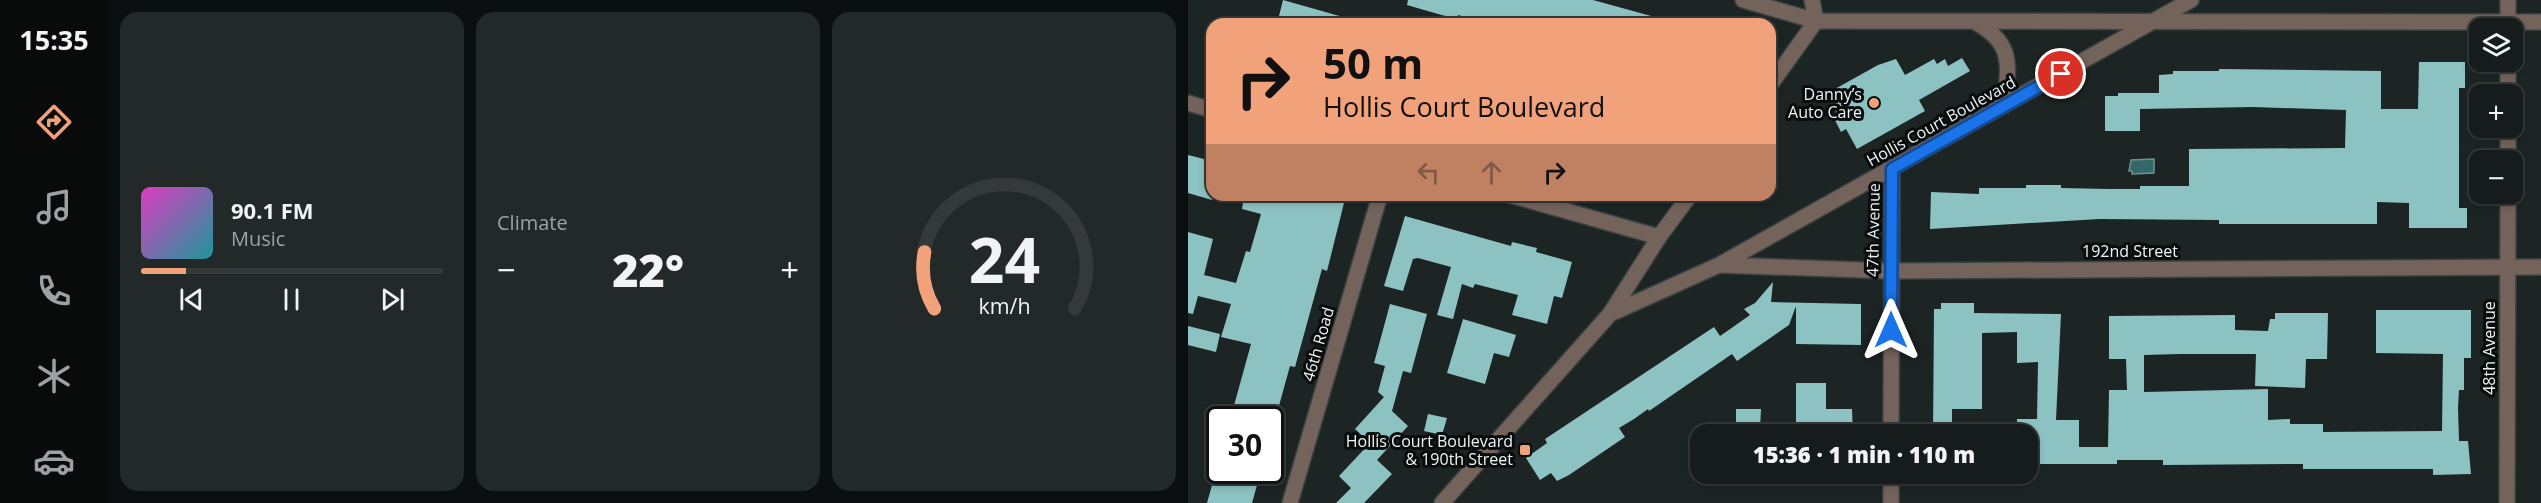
<!DOCTYPE html>
<html lang="en">
<head>
<meta charset="utf-8">
<style>
  body { margin:0; font-family:"Open Sans",sans-serif; background:#232828; color:#f1f3f6; height:100vh; display:flex; flex-direction:column; font-size:22px; white-space:nowrap }
  * { box-sizing:border-box; margin:0 }
  p { font-size:20px; color:#9ea1a3 }
  .icon { flex:none; width:33px; height:33px; fill:none; stroke:currentColor; stroke-width:2; stroke-linecap:round; stroke-linejoin:round }
  .map { position:relative; flex:1; overflow:hidden }
  .drawer { display:flex; flex-direction:column; gap:12px; padding:12px; background:#0c0f0f; width:1080px }
  .drawer>* { flex:none }
  .hud { position:absolute; left:18px; top:18px; width:570px; height:183px; border-radius:18px; box-shadow:0 3px 9px #0003,0 0 0 2px #35393a; background:#f1a27b; color:#111; overflow:hidden }
  .fabs { position:absolute; left:1281px; top:18px; display:grid; gap:12px }
  .fabs a { display:grid; place-items:center; width:54px; height:54px; border-radius:12px; background:#161b1b; box-shadow:0 3px 9px #0003,0 0 0 2px #35393a; font-size:30px }
  .speed { position:absolute; left:18px; top:406px; display:flex; gap:12px; font-size:30px; font-weight:700; text-align:center }
  .speed>* { display:grid; place-content:center; width:78px; height:78px; border-radius:50%; background:#161b1b; box-shadow:0 3px 9px #0003,0 0 0 2px #35393a; line-height:1 }
  .speed .limit { border:3px solid #111; border-radius:9px; background:#fff; color:#111 }
  .pin { position:absolute; display:grid; place-items:center; width:51px; height:51px; color:#fff; margin:-26px; border:3px solid #fff; border-radius:50%; box-shadow:0 2px 6px #0007 }
  .me { position:absolute; width:66px; margin:-33px; rotate:0deg; stroke-linejoin:round; filter:drop-shadow(0 0 4px #0008) }
  .turn { display:flex; align-items:center; gap:21px; height:126px; padding:0 18px; font-size:27px }
  .turn .icon { width:78px; height:78px; stroke-width:2.5 }
  .turn b { display:block; font-size:42px; line-height:51px }
  .lanes { display:flex; align-items:center; height:57px; padding:0 18px; background:#0003; justify-content:center; gap:30px; direction:ltr }
  .lanes .off { opacity:.35 }
  .big { font-size:45px; font-weight:800; line-height:1.1 }
  .drawer .card { flex:1; display:flex; flex-direction:column; justify-content:center; gap:9px; min-width:0; padding:0 21px; border-radius:18px; background:#232828 }
  .drawer .dial { align-items:center; gap:0 }
  .dial svg { height:156px; overflow:visible; fill:none; stroke:#35393a; stroke-width:7; stroke-linecap:round; text-anchor:middle }
  .dial text { fill:#f1f3f6; stroke:none }
  .song { display:flex; align-items:center; gap:18px }
  .cover { width:72px; height:72px; border-radius:9px; background:linear-gradient(135deg,hsl(310 70% 55%),hsl(180 70% 35%)) }
  .played { height:6px; border-radius:3px; background:linear-gradient(90deg,#f1a27b 15%,#35393a 15%) }
  .keys { display:flex; justify-content:space-around; direction:ltr }
  .heat { display:flex; justify-content:space-between; align-items:center; font-size:33px; direction:ltr }
  .drawer .tiles { flex:1; display:grid; gap:12px; grid-template-columns:repeat(3,1fr) }
  .trip { position:absolute; left:502px; top:424px; width:348px; height:60px; border-radius:18px; background:#161b1b; box-shadow:0 3px 9px #0003,0 0 0 2px #35393a; font-weight:800; line-height:60px; text-align:center }
  main { display:flex; flex:1; min-height:0 }
  .tabs { display:flex; flex-direction:column; width:108px; justify-content:space-around; align-items:center; background:#090b0b; color:#9ea1a3 }
  .tabs .icon { width:42px; height:42px }
  .tabs .on { color:#f1a27b }
  .tabs b { font-size:27px; color:#f1f3f6 }
  .map>svg:first-child { display:block }
</style>
</head>
<body>
<main>
<nav class="tabs">
<b>15:35</b>
<svg class="icon on" aria-label="directions" viewBox="0 0 24 24"><path d="M12 3l9 9-9 9-9-9zM9 14v-3h6M13 9l2 2-2 2"/></svg>
<svg class="icon" aria-label="music" viewBox="0 0 24 24"><path d="M9 18V5l10-2v13"/><circle cx="6" cy="18" r="3"/><circle cx="16" cy="16" r="3"/></svg>
<svg class="icon" aria-label="phone" viewBox="0 0 24 24"><path d="M5 4h4l2 5-3 2q2 4 5 5l2-3 5 2v4C11 20 4 13 5 4z"/></svg>
<svg class="icon" aria-label="climate" viewBox="0 0 24 24"><path d="M12 3v18M4 7l16 10M4 17L20 7"/></svg>
<svg class="icon" aria-label="car" viewBox="0 0 24 24"><path d="M5 17H2v-5l4-1 3-4h7l3 4 3 1v5h-3M9 17h6M6 11h13"/><circle cx="7" cy="17" r="2"/><circle cx="17" cy="17" r="2"/></svg>
</nav>
<section class="drawer">
<div class="tiles">
<div class="card">
<div class="song"><i class="cover"></i><div><b>90.1 FM</b><p>Music</p></div></div>
<div class="played"></div>
<div class="keys"><svg class="icon" aria-label="previous" viewBox="0 0 24 24"><path d="M18 5L8 12l10 7zM5 5v14"/></svg><svg class="icon" aria-label="pause" viewBox="0 0 24 24"><path d="M8 5v14M16 5v14"/></svg><svg class="icon" aria-label="next" viewBox="0 0 24 24"><path d="M6 5l10 7-10 7zM19 5v14"/></svg></div>
</div>
<div class="card"><p>Climate</p>
<div class="heat"><a>−</a><b class="big">22°</b><a>+</a></div>
</div>
<div class="card dial"><svg viewBox="0 0 100 80">
<path d="M14 69A42 42 0 1 1 86 69"/>
<path d="M14 69A42 42 0 0 1 9 40" stroke="#f1a27b"/>
<text x="50" y="56" font-size="32" font-weight="700">24</text>
<text x="50" y="72" font-size="11">km/h</text>
</svg></div>
</div>
</section>
<div class="map">
<svg width="1353" height="503" viewBox="0 0 1353 503">
  <rect width="100%" height="100%" fill="#1d2424"/>
  <!-- water -->
  <path fill="#346868" stroke="#6c9292" stroke-width="1.5" d="M966,159V173L944,174V171H941L943,160Z"/>
  <!-- building -->
  <path fill="#8dc2c2" d="M95,0L162,19L161,24H89Z
    M220,0H405L474,19V24H304L270,15L269,19L250,14L219,5Z
    M774,58L782,71L731,100L737,111L669,149L658,129L653,132L646,118L650,115L638,94L690,65L708,59L717,75L746,59L749,64L757,59L760,66Z
    M1231,62H1277V88H1271V208H1279V228H1221V203L1189,202V224H1031V220L911,219L742,229L743,192L791,194V188H838V185H873V188L921,189H952V186H1001V149L1157,148L1158,110L1065,107L952,109V131H917V96H930V93H971V75L985,74V71H1031V69L1193,71V109H1230Z
    M0,155L24,161V200L0,193Z
    M56,195H158L139,271L134,269L107,367L102,366L87,420H42L63,344L33,337L43,304L10,296L5,314L0,313V232L25,239L16,275L48,283L58,251L62,252L73,214L54,209Z
    M217,216L323,246L324,242L349,248L348,252L384,262L374,298L366,296L359,324L324,315L330,295L287,284L285,288L274,284L265,319L249,315L263,267L230,258L225,259L215,291L196,286Z
    M585,282L583,302L673,304V345L608,344V306L601,325L549,361L544,354L461,411L460,409L446,419L431,428L437,437L381,475L369,481L363,473L352,480L338,458L359,443L357,439L526,327L532,336L545,327L562,315L556,309L567,303Z
    M753,303H786V313L873,314L868,420H891V447H920L921,390H939L938,359H921V316L1047,315V330L1080,331L1082,319H1087V313H1140L1139,359H1118L1117,388L1067,386L1068,354H991L956,355V392L1080,389V420L1102,419V424H1135V432L1249,431H1254L1255,354L1188,353V310H1283V358H1276V390H1271L1270,408L1271,441H1280L1283,474L1245,475V469H1115V464L975,465V460H929V464H840V435H829V419H849L850,362L829,363V332L794,333V409H764V435H745L746,309H753Z
    M202,304L239,314L223,373L215,371L204,411L220,426L189,460L204,474L176,503H148L163,488L151,476L182,443L167,429L196,397L190,392L197,366L186,363Z
    M275,319L328,335L321,357L306,353L297,384L259,373Z
    M0,326L32,334L28,352L0,345Z
    M608,383H638V409H664L665,435H608Z
    M548,409H573L572,429L548,428Z
    M240,414L259,418L254,435L236,431Z
    M28,471H73L64,503H19Z"/>
  <g fill="none" stroke-linecap="round" stroke-linejoin="round">
    <defs>
      <path id="minor" d="M555,0L628,21L1353,22
        M1320,0V28
        M787,22C827,44 820,65 817,105
        M1320,94V62
        M0,103L24,110
        M1320,160V128
        M322,195L471,237
        M531,265L703,271L1353,267
        M703,435L704,169
        M703,474V503
        M102,503L192,195
        M254,503L422,314L531,265L1003,0
        M1319,503L1320,194"/>
      <path id="tertiary" d="M582,85L628,21L624,0
        M422,314L471,237L502,195"/>
    </defs>
    <!-- minor casing -->
    <use href="#minor" stroke="#3a4141" stroke-width="18"/>
    <!-- tertiary casing -->
    <use href="#tertiary" stroke="#3a4141" stroke-width="18"/>
    <!-- minor -->
    <use href="#minor" stroke="#74635b" stroke-width="15"/>
    <!-- tertiary -->
    <use href="#tertiary" stroke="#74635b" stroke-width="15"/>
  </g>
  <g fill="none" stroke-linecap="round" stroke-linejoin="round">
    <defs>
      <path id="route" d="M703,330L704,169L873,74"/>
    </defs>
    <!-- route casing -->
    <use href="#route" stroke="#114b97" stroke-width="15"/>
    <!-- route -->
    <use href="#route" stroke="#1a73e8" stroke-width="10"/>
  </g>
  <!-- markers -->
  <g fill="#f1a27b" stroke="#090c0c" stroke-width="2">
    <circle cx="686" cy="103" r="6"/>
    <rect x="331" y="444" width="12" height="12" rx="3"/>
  </g>
  <g text-anchor="middle" dominant-baseline="central" stroke-width="6" stroke-linejoin="round" paint-order="stroke">
    <!-- poi labels -->
    <g font-size="16" fill="#eff4f4" stroke="#090c0c" text-anchor="end">
      <text x="674" y="94">Danny’s<tspan x="674" dy="18">Auto Care</tspan></text>
      <text x="325" y="441">Hollis Court Boulevard<tspan x="325" dy="18">&amp; 190th Street</tspan></text>
    </g>
    <!-- street labels -->
    <g font-size="16" fill="#eff4f4" stroke="#090c0c">
      <text transform="translate(753 121) rotate(-29)">Hollis Court Boulevard</text>
      <text transform="translate(685 230) rotate(-89)">47th Avenue</text>
      <text x="942" y="251">192nd Street</text>
      <text transform="translate(130 344) rotate(-74)">46th Road</text>
      <text transform="translate(1301 348) rotate(-90)">48th Avenue</text>
    </g>
  </g>
</svg>
<div class="fabs">
<a><svg class="icon" aria-label="layers" viewBox="0 0 24 24"><path d="M12 4l9 5-9 5-9-5zM3 14l9 5 9-5"/></svg></a>
<a>+</a>
<a>−</a>
</div>
<div class="speed"><div class="limit">30</div></div>
<div class="pin" style="left:873px;top:74px;background:#d93025"><svg class="icon" aria-label="arrive" viewBox="0 0 24 24"><path d="M6 21V4h12l-3 4 3 4H6"/></svg></div>
<svg class="me" style="left:703px;top:330px" viewBox="-20 -20 40 40"><path d="M0-17L14 15 0 8-14 15z" fill="#1a73e8" stroke="#fff" stroke-width="4"/></svg>
<div class="trip">15:36 · 1 min · 110 m</div>
<div class="hud">
<div class="turn"><svg class="icon" aria-label="right" viewBox="0 0 24 24"><path d="M7 20v-9h11M14 6l5 5-5 5"/></svg><div><b>50 m</b>Hollis Court Boulevard</div></div>
<div class="lanes"><svg class="icon off" aria-label="left" viewBox="0 0 24 24"><path d="M17 20v-9H6M10 6l-5 5 5 5"/></svg><svg class="icon off" aria-label="ahead" viewBox="0 0 24 24"><path d="M12 20V5M6 11l6-6 6 6"/></svg><svg class="icon" aria-label="right" viewBox="0 0 24 24"><path d="M7 20v-9h11M14 6l5 5-5 5"/></svg></div>
</div>
</div>
</main>
</body>
</html>
